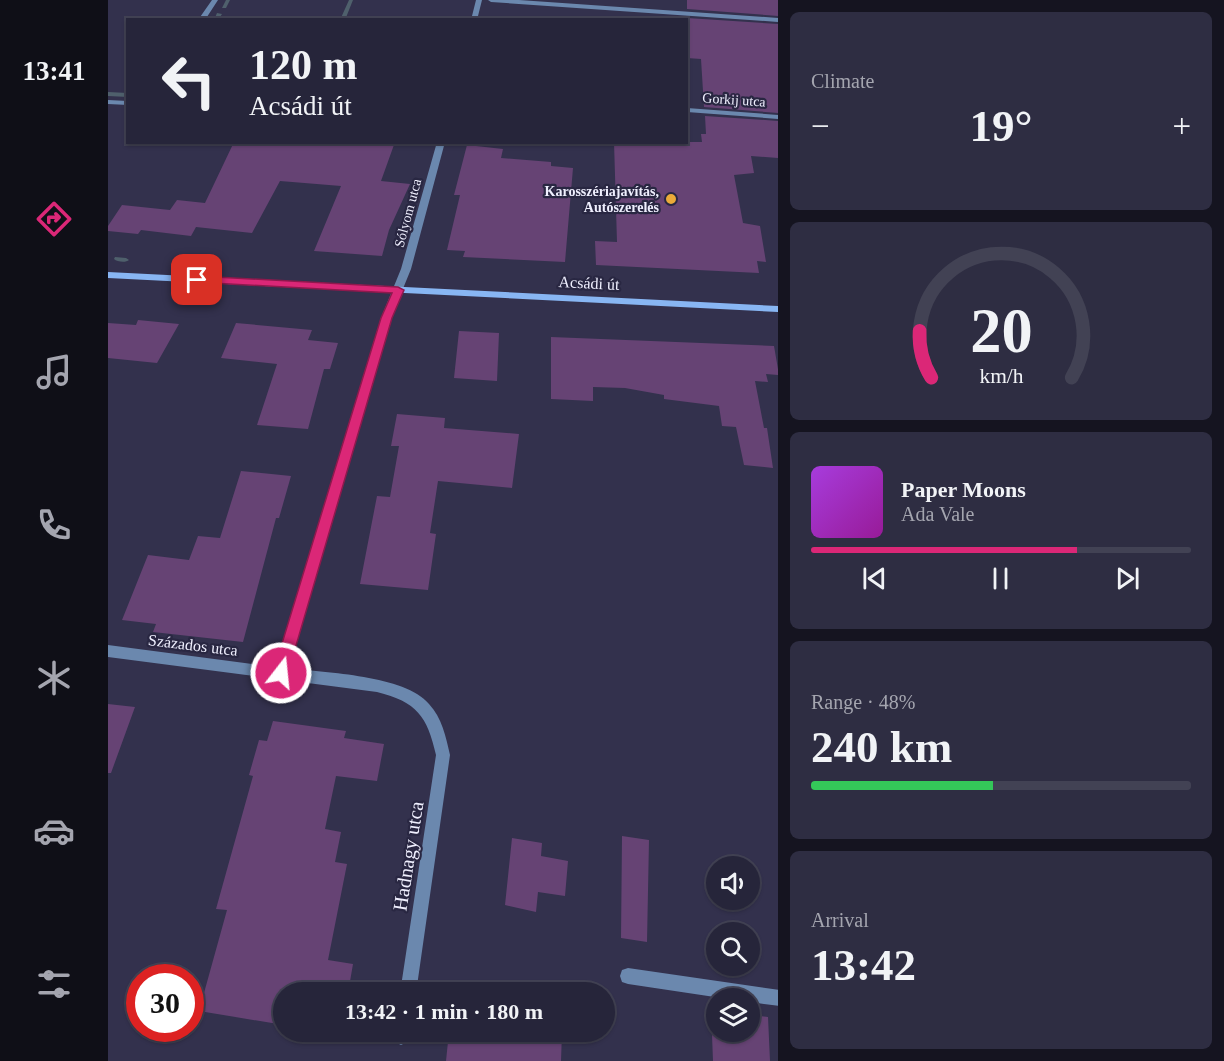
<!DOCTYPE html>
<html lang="en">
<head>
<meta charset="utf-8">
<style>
  body { margin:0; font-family:"Times New Roman",serif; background:#2e2d42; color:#f1f3f6; height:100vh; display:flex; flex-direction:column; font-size:22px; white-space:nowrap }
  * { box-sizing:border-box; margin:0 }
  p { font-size:20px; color:#a4a5af }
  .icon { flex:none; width:33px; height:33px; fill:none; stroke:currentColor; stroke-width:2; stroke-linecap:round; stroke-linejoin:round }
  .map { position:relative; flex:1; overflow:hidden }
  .panel { display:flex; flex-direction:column; gap:12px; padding:12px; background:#151420; width:446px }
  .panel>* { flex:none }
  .banner { position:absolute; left:18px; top:18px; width:562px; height:126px; border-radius:0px; box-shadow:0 2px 4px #0004,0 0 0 2px #424254; background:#26253a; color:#f1f3f6; overflow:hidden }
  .buttons { position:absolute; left:598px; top:856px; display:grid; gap:12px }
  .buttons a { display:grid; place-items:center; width:54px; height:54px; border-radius:50%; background:#26253a; box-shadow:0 2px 4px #0004,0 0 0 2px #424254; font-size:30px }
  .speed { position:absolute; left:18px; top:964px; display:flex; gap:12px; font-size:30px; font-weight:700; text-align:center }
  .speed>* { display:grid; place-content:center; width:78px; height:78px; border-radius:50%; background:#26253a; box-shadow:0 2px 4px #0004,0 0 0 2px #424254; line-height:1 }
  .speed .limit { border:9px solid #d22; background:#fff; color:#111 }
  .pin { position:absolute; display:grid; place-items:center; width:51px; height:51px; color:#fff; margin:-26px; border-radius:12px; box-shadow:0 3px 9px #0006 }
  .me { position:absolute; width:66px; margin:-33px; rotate:16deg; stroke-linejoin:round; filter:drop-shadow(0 0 4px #0008) }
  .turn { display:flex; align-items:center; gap:21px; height:126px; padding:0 24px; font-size:27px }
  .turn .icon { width:78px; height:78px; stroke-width:2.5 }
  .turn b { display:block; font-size:42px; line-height:51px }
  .big { font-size:45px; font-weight:700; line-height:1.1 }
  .panel .card { flex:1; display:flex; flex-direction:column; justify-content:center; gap:9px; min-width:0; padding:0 21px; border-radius:9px; background:#2e2d42 }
  .panel .dial { align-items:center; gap:0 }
  .dial svg { height:156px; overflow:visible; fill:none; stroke:#424254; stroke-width:7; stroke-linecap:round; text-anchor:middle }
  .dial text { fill:#f1f3f6; stroke:none }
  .song { display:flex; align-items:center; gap:18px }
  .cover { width:72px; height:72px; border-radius:9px; background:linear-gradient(135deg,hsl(280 70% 55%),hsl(300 70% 35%)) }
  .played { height:6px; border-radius:3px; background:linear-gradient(90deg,#db2777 70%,#424254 70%) }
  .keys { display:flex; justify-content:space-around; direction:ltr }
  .heat { display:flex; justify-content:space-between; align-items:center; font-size:33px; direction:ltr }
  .charge { height:9px; border-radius:4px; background:linear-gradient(90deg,#34c759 48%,#424254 0) }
  .trip { position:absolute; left:165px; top:982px; width:342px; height:60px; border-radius:30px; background:#26253a; box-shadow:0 2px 4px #0004,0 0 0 2px #424254; font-weight:700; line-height:60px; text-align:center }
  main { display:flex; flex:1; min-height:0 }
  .tabs { display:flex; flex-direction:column; width:108px; justify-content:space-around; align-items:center; background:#0f0f17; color:#a4a5af }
  .tabs .icon { width:42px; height:42px }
  .tabs .on { color:#db2777 }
  .tabs b { font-size:27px; color:#f1f3f6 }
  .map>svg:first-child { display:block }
</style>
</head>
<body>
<main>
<nav class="tabs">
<b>13:41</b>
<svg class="icon on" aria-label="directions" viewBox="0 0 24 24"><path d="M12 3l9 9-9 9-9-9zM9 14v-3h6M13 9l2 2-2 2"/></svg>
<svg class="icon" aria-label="music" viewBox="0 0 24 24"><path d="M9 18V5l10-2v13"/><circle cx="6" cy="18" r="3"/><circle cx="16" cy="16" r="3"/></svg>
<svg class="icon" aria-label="phone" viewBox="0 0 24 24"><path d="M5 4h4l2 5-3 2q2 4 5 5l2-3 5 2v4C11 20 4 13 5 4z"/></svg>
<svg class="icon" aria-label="climate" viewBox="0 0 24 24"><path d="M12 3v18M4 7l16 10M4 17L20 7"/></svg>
<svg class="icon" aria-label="car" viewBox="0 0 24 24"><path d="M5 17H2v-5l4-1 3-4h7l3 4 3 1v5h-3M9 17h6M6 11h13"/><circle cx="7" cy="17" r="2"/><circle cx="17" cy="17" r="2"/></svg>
<svg class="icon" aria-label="filters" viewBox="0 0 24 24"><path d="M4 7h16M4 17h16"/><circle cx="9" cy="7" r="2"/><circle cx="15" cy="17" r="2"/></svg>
</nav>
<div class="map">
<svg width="671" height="1061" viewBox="0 0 671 1061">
  <rect width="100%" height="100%" fill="#33314d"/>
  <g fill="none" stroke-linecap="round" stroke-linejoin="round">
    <!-- stream -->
    <path fill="#4f606c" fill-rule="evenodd" d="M118,0H122L118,8H114Z
      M241,0H245L237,20H232Z
      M109,13L114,14L110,20H106Z
      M0,92L20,93V97L0,96Z
      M7,257L18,258L21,260C18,263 9,262 6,259Z"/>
  </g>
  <!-- building -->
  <path fill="#664374" d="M579,0H671V16L579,9Z
    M579,18L671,24V113L596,107L593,59L579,58Z
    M597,116L671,121V158L643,156L646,173L626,175L635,223L652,226L658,262L649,261L651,273L488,265L487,241L509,242L506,142H594L593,134H598Z
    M126,142H287L273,181L302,184L281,230L274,256L206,251L233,186L172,181L144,233L88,227L83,236L33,230L30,234L0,231V226L14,205L62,210L69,200L97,203Z
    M359,145L395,149L393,158L443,162V166L465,168L457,262L355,257L357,251L339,250L352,195H346Z
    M30,320L71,324L49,363L0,358V323L28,325Z
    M128,323L204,330L200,340L230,343L222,369H216L200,429L149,425L169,364L113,358Z
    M351,331L391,333L389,381L346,378Z
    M443,337L666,346L671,375L658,374L660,382L647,381L656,428H659L665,468L636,465L628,427L614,426L611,406L556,399V395L517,388L485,387V401L443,399Z
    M289,414L337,418L336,428L411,434L404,488L330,481L322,533L328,534L320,590L252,584L269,496L282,497L291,446H283Z
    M133,471L183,476L171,518H168L135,642L45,632L48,624L14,620L40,555L81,560L90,536L112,538Z
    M0,704L27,707L3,773H0Z
    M165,721L238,731L236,738L276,744L269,781L228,776L217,829L233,832L227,862L239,864L220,960L245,964L240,993H176V1025L91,1011L119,910L108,909L145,776L141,775L151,740L159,741Z
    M514,836L541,840L539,942L513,938Z
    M404,838L434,843L433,856L460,861L457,896L430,892L428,912L397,905Z
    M347,980L414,990V993H346Z
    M603,1008L609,1009V1032H642V1015L660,1017L662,1061H605Z
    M341,1032H454L453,1061H338Z"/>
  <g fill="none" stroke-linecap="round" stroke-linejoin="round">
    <!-- minor -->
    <path fill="#6b88ae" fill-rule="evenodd" d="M104,0H110L97,20H90Z
      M368,0H374L369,20H363Z
      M380,0H411L671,18V22L383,2Z
      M0,100L20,101V105L0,104Z
      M579,108L671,115V119L579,112Z
      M329,142H337L303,269L283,318L181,668C218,673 297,675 321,704C334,718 338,737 342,755L308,993H292L328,755C319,716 309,702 269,692L0,657V645L168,667L273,318L293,269Z
      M520,968L671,990V1006L642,1002V999H620L520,984L514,982L512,976L514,970Z
      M285,1032H303L299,1042L293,1045L287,1042L284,1036Z"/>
    <!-- secondary -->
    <path fill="#88b6f3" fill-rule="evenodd" d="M0,272L671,306V312L0,278Z"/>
  </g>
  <!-- route -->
  <path fill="#db2777" stroke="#8e194d" stroke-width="1.5" d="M89,276L290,287L296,290L284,318L180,673L178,678L173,680L167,678L165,673L273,318L284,293L86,282V277Z"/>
  <!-- markers -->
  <circle fill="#ebaa39" stroke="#292742" stroke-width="2" cx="563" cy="199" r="6"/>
  <g text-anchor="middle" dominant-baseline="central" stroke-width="4.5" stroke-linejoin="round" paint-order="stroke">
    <!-- far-street labels -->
    <g font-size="14" fill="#efeffe" stroke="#292742">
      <text transform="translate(626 100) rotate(4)">Gorkij utca</text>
      <text transform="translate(300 213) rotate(-75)">Sólyom utca</text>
    </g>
    <!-- far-poi labels -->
    <g font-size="14" font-weight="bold" fill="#efeffe" stroke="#292742" text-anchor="end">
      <text x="551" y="191">Karosszériajavítás,<tspan x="551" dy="16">Autószerelés</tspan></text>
    </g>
    <!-- street labels -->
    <g font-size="16" fill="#efeffe" stroke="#292742">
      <text transform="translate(481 283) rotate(3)">Acsádi út</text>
      <text transform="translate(85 645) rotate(7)">Százados utca</text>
    </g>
    <!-- near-street labels -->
    <g font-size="20" fill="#efeffe" stroke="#292742">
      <text transform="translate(300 856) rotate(-81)">Hadnagy utca</text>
    </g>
  </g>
</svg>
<div class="buttons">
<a><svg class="icon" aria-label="sound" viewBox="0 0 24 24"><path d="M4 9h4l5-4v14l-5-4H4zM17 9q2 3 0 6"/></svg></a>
<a><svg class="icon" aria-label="search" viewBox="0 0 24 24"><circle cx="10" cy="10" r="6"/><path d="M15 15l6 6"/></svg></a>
<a><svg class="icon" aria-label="layers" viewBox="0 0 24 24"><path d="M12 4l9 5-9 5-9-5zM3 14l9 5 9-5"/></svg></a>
</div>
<div class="speed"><div class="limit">30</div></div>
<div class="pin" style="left:89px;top:280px;background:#d93025"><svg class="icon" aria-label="arrive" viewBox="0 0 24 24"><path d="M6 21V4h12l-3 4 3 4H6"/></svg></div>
<svg class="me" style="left:173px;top:673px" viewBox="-20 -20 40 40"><circle r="17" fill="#db2777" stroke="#fff" stroke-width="3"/><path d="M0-11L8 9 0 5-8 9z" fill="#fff"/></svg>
<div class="trip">13:42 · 1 min · 180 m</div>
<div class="banner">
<div class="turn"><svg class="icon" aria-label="left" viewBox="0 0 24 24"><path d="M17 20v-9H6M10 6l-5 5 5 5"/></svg><div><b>120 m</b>Acsádi út</div></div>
</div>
</div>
<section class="panel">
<div class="card"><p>Climate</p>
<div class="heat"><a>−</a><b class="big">19°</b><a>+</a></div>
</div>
<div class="card dial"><svg viewBox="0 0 100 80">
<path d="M14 69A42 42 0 1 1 86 69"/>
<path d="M14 69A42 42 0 0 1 8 45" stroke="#db2777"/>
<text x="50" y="56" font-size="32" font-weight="700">20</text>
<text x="50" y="72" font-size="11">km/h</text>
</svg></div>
<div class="card">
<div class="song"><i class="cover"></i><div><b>Paper Moons</b><p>Ada Vale</p></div></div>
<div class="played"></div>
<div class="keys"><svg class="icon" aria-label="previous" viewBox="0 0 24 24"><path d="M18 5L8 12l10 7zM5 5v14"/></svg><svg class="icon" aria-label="pause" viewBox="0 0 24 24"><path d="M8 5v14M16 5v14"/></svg><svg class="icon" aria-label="next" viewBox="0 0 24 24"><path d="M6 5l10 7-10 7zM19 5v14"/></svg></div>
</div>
<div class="card"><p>Range · 48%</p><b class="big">240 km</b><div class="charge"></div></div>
<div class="card"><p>Arrival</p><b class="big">13:42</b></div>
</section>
</main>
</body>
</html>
